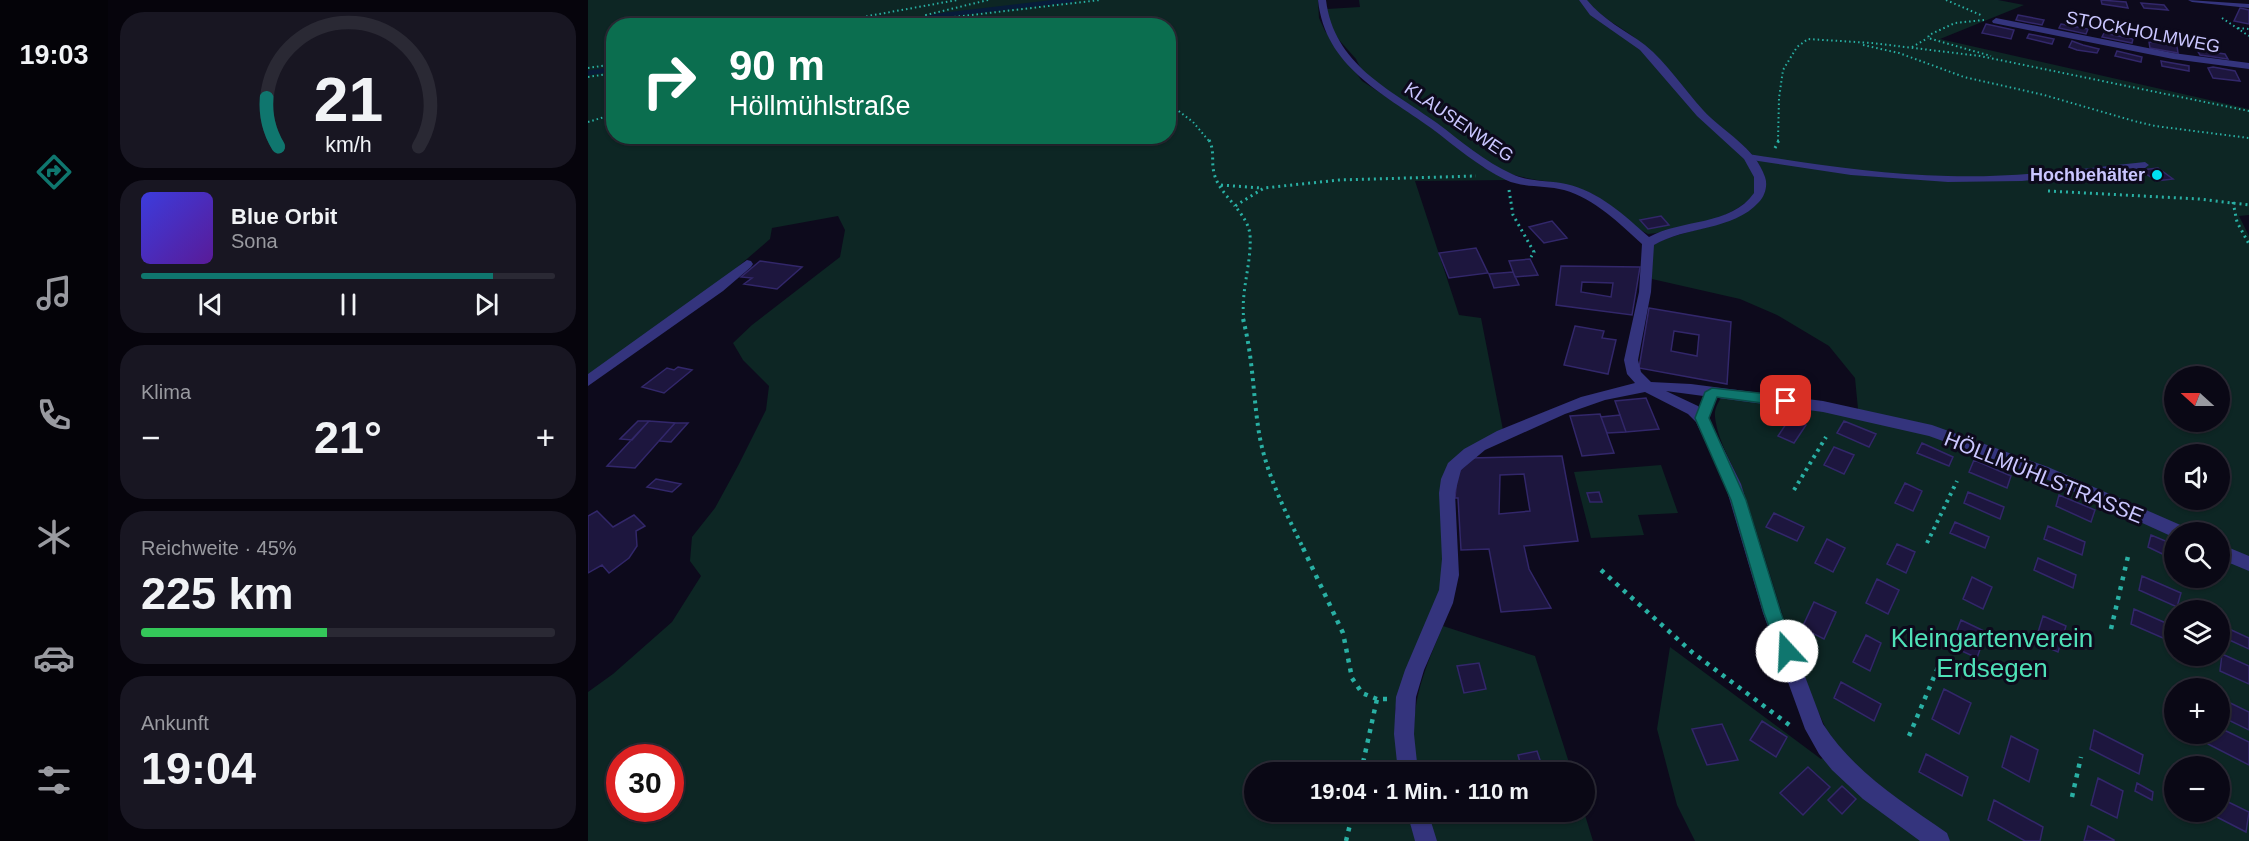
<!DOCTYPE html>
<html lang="de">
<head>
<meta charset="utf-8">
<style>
  body { margin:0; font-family:Arial,sans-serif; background:#181622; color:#f1f3f6; height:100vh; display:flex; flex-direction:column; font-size:22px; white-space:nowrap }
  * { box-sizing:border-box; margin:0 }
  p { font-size:20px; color:#999aa0 }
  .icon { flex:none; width:33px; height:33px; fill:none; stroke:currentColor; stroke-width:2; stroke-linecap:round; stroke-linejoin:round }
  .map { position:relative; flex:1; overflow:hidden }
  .details { display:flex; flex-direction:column; gap:12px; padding:12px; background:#06040c; width:480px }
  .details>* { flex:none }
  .banner { position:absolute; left:18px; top:18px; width:570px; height:126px; border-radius:24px; box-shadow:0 2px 4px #0004,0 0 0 2px #2a2934; background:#0b6e4f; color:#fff; overflow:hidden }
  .needle { width:39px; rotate:291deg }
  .controls { position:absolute; left:1576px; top:366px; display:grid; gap:12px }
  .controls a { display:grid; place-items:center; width:66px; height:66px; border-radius:50%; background:#0a0815; box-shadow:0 2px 4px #0004,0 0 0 2px #2a2934; font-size:30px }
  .speed { position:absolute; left:18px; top:744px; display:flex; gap:12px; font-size:30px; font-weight:700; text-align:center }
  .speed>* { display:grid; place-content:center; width:78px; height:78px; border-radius:50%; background:#0a0815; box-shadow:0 2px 4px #0004,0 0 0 2px #2a2934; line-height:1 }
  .speed .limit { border:9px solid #d22; background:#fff; color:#111 }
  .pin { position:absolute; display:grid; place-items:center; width:51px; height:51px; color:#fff; margin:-26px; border-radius:12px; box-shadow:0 3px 9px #0006 }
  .me { position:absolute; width:66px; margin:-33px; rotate:340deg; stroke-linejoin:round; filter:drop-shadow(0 0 4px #0008) }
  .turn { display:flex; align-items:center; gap:21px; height:126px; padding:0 24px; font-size:27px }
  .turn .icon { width:78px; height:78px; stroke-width:2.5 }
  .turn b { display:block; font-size:42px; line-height:51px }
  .big { font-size:45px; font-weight:700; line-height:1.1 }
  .details .tile { flex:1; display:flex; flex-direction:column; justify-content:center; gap:9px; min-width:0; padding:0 21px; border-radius:24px; background:#181622 }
  .details .dial { align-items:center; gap:0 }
  .dial svg { height:156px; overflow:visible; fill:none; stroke:#2a2934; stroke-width:7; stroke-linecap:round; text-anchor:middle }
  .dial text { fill:#f1f3f6; stroke:none }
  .song { display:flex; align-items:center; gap:18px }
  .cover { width:72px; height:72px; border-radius:9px; background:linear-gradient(135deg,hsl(240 70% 55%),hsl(270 70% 35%)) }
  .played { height:6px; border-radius:3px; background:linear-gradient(90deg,#0f766e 85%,#2a2934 85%) }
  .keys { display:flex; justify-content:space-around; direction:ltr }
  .heat { display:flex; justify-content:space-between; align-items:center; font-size:33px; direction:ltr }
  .charge { height:9px; border-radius:4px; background:linear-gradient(90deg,#34c759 45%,#2a2934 0) }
  .trip { position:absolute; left:656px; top:762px; width:351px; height:60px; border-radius:30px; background:#0a0815; box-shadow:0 2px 4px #0004,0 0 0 2px #2a2934; font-weight:700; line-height:60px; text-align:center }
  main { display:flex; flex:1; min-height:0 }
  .tabs { display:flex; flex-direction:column; width:108px; justify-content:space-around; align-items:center; background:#040308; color:#999aa0 }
  .tabs .icon { width:42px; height:42px }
  .tabs .selected { color:#0f766e }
  .tabs b { font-size:27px; color:#f1f3f6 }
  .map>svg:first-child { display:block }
</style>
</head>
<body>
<main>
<nav class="tabs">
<b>19:03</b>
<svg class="icon selected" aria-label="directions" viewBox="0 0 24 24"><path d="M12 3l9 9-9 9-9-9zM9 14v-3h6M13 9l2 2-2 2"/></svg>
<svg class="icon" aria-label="music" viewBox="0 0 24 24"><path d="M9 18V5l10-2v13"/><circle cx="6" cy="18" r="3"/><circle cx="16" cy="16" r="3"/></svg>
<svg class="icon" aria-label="phone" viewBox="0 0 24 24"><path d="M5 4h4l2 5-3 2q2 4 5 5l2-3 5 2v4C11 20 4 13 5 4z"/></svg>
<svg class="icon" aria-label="climate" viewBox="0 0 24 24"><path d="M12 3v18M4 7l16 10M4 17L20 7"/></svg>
<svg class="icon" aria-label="car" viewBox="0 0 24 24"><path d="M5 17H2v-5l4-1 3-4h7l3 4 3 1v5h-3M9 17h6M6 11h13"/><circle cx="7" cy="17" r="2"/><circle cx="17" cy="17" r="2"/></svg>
<svg class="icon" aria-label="filters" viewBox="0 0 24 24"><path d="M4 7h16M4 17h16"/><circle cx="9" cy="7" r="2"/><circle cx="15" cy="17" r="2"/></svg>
</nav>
<section class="details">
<div class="tile dial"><svg viewBox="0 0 100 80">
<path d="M14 69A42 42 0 1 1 86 69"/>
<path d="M14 69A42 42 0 0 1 8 44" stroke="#0f766e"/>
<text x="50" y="56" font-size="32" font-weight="700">21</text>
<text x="50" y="72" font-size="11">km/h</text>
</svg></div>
<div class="tile">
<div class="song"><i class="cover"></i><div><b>Blue Orbit</b><p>Sona</p></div></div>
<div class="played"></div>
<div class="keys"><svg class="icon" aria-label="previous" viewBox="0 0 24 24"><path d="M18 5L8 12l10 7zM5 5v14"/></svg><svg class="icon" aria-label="pause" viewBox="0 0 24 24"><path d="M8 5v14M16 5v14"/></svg><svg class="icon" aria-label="next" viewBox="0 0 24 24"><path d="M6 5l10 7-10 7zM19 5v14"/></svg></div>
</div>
<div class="tile"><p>Klima</p>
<div class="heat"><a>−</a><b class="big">21°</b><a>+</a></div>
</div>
<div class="tile"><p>Reichweite · 45%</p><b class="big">225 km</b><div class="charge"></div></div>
<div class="tile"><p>Ankunft</p><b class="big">19:04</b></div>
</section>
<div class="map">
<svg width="1661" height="841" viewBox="0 0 1661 841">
  <rect width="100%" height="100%" fill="#0d0a1c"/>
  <!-- green -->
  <path fill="#0d2624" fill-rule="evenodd" d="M0,0H730L731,18L737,31L774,81L828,116L895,167L920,180L827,181L871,315L893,318L915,430L869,456L857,529L852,596L819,668L807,709L811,772H666V812H822L830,841H0V692L25,674L84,622L113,576L102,561L104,537L127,508L151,464L178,410L181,386L155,360L145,343L164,325L252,257L257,230L250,216L184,228L182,239L138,277L0,378ZM26,26H580V136H26ZM32,758H82V808H32Z
    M771,0H992L1045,42L1157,157L1169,177L1166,195C1141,221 1095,230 1060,234C1037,223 1021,199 995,190C967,179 937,182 910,169L776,75L768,59L744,32L739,9L772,7Z
    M998,0H1410L1436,5L1352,39L1661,109V215L1651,216L1661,236V561L1632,548V532H1599L1564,516L1270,409L1267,378L1241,346L1189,315L1152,299L1064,279L1063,246C1097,227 1142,230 1171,200C1181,191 1178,177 1172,166C1161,145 1136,133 1120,116C1097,94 1079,66 1055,45C1036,27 1017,22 998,0ZM1587,376H1632V422H1587ZM1587,454H1632V500H1587Z
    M1134,396C1199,405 1265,412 1328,430C1417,454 1502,498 1587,534V578H1632V555L1661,569V841H1107L1089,805L1069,729L1082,647L1233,759L1248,749C1206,669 1186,579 1156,494C1148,469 1130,444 1127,417C1126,409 1130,403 1134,396ZM1587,610H1632V656H1587ZM1587,688H1632V734H1587ZM1587,766H1632V812H1587Z
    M1073,465L1090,513L1050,515L1056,535L1003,538L986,472Z
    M855,626L947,656L984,772H829C820,711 831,682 855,626Z
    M838,812H996L1005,841H848Z"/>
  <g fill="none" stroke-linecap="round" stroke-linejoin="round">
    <!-- stream -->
    <path stroke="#071b39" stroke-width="4.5" d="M296,26L356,15L484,0
      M0,73L26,69"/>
  </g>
  <!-- building -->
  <path fill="#1d163e" stroke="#32276a" stroke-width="1.5" fill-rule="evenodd" d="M1513,0L1538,2L1540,8L1514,4Z
    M1553,3L1576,5L1580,10L1556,8Z
    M1652,8L1661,10V24L1646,21Z
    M1430,15L1456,20L1454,25L1428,20Z
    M1398,24L1426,30L1423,39L1394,33Z
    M1473,24L1500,29L1498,34L1471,28Z
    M1516,33L1545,39L1544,43L1514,37Z
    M1441,34L1466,39L1464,44L1439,38Z
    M1484,41L1495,45L1511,49L1509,53L1489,50L1481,47Z
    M1561,42L1589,46L1590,53L1562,48Z
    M1609,50L1637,54L1640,59L1612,55Z
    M1529,51L1554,57L1553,62L1527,56Z
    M1573,61L1601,66V71L1574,66Z
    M1625,67L1647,71L1652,81L1625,78L1620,68Z
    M1570,168L1585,179L1568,181L1553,170Z
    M1073,216L1081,225L1060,229L1052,220Z
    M964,221L979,238L956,243L941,227Z
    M888,248L900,273L861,278L851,253Z
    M942,259L950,275L927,277L921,261Z
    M172,261L214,267L189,289L156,284L164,278L153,277Z
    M973,266L1052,267L1044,315L968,305ZM994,282L1025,283L1023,297L993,292Z
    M925,272L931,285L906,288L901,274Z
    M1061,308L1143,322L1139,384L1051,368ZM1086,331L1111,335L1109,356L1083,351Z
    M987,326L1016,331L1014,338L1028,340L1020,374L976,365Z
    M90,367L104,370L76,393L54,387L79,368L86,370Z
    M1058,398L1071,429L1038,432L1027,401Z
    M1012,414L1026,453L994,456L982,416Z
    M1032,415L1038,432L1019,433L1013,417Z
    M1202,418L1218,425L1206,443L1190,436Z
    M50,421H61L44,440L32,439Z
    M61,421L87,423L47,468L19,466Z
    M1256,421L1288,434L1281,447L1249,433Z
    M87,423H100L83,442L71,441Z
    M1334,443L1365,457L1361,466L1329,453Z
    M1246,447L1266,455L1256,474L1236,465Z
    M974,456L990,541L936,546L941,569L963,608L913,612L901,549L873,550L870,498H867L869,475L880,458ZM936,474L942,511L911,514L912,475Z
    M1386,460L1423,476L1419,488L1381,472Z
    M68,479L93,484L84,492L59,487Z
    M1317,483L1334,491L1325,511L1307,503Z
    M1011,492L1014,502H1002L999,493Z
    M1380,492L1416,507L1412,519L1376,503Z
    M1471,495L1507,510L1503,522L1468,506Z
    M9,511L25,527L46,515L57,526L48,531L49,546L41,558L21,573L14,565L0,573V516Z
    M1186,513L1216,527L1209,541L1178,527Z
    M1367,522L1401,537L1397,548L1362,533Z
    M1460,526L1497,542L1494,555L1456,539Z
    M1563,535L1587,545V560L1560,547Z
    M1239,539L1257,548L1245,572L1227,563Z
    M1309,544L1327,552L1318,573L1299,564Z
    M1450,558L1488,575L1485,588L1446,570Z
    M1554,576L1593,593L1589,607L1551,590Z
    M1384,577L1404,587L1395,609L1375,599Z
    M1289,579L1311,590L1300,614L1278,603Z
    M1226,602L1248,612L1236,639L1214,628Z
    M1546,609L1587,627L1584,642L1543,624Z
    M1455,616L1478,626L1470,652L1447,642Z
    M1373,620L1398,632L1389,658L1363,646Z
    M1639,628L1661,638V649L1637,638Z
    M1278,635L1293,643L1282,671L1265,662Z
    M1634,654L1661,666V684L1632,671Z
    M891,663L898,689L876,693L869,666Z
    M1253,682L1293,704L1286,721L1246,698Z
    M1356,689L1383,703L1371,734L1344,719Z
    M1632,698L1661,712V730L1632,716Z
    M1174,721L1199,737L1188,757L1162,740Z
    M1134,724L1150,760L1119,765L1104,729Z
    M1632,728L1661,742V765L1620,744L1621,734H1632Z
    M1506,730L1555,755L1551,774L1502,749Z
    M1423,736L1450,750L1441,782L1414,767Z
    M949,751L954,766L934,770L930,755Z
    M1338,754L1380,777L1374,796L1331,772Z
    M1220,767L1242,787L1215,815L1192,793Z
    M1510,778L1535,791L1529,818L1503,805Z
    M1549,783L1565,792L1564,800L1547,791Z
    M1254,786L1268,799L1254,814L1240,800Z
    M1632,798L1661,812L1658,832L1619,812H1632Z
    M1406,800L1455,827L1452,841H1437L1400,820Z
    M1500,826L1526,840V841H1496Z"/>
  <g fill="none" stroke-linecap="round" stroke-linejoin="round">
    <!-- path-far3 -->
    <path stroke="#29b0a4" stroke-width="2" stroke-dasharray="1.5 3" stroke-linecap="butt" d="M400,0L338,15L340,19H349L512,0
      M1358,0L1395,16
      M1634,18L1661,36
      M1396,20L1367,23L1341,35L1340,38L1403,56
      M225,26L369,0
      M322,26L342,21
      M1650,28L1661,29
      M1275,45L1311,53L1376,77L1456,95L1546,121L1567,126L1661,138
      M1324,47L1340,38
      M0,68L26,64
      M0,77L26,73
      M580,103L605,122L621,141
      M0,122L26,114
      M1190,141L1191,98L1195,70L1209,47L1220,39L1284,43L1392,56L1661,111"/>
    <!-- path-far2 -->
    <path stroke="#29b0a4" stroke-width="3" stroke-dasharray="2 4" stroke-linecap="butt" d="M621,140C627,151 623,161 626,173C629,186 639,196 647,206
      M1187,148L1191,140
      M633,185L673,188
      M921,190L925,215L946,252L943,257
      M1460,191L1611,199L1661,205
      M1645,202L1649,222L1661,244
      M656,321C652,292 664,263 662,235C661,224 654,215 647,206L676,188L751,180L888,176"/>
    <!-- path-far1 -->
    <path stroke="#29b0a4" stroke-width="4" stroke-dasharray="3 4.5" stroke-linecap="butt" d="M655,319C665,357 665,395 671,433C678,474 698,513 716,550
      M1206,490L1238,437
      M1339,543L1369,481"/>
    <!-- path -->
    <path stroke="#29b0a4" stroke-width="4.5" stroke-dasharray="4 6" stroke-linecap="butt" d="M715,548L755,633L764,678L774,693L789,699H799
      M1013,570L1105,653L1204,727
      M1523,629L1541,552
      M1321,736L1351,665
      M773,772L789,699
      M1484,797L1493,757
      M758,841L765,812"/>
    <!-- lane -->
    <path fill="#34347d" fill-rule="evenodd" d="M1160,154C1226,164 1293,175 1360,176C1426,178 1492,169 1557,162L1561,165L1557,168L1434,181L1360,182L1263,175L1157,159L1156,157Z"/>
    <!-- street -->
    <path fill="#34347d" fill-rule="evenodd" d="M730,0H738C746,65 802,89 849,123C873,141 897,162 924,174C940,182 961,180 978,184C1011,191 1037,216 1061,237C1093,219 1143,226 1166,193V177L1156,159L1109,116L1052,50L1002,15L991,0H999C1015,20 1037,30 1057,45C1079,63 1096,89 1115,110C1134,131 1168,148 1177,177C1180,185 1177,196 1171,202C1145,231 1098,226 1066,245L1063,292L1050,360L1053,372L1063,382L1103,384L1235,401L1344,425L1460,467L1597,527L1599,532H1587V537H1585L1449,475L1341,436L1235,412L1078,391L1110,406L1119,415L1153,484L1193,613L1235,724C1266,772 1313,801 1359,833L1362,841H1332L1275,799L1244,770L1231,754L1217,729L1175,613L1137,484L1108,422L1100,414L1057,392L1017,400L977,414L897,450L873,470L867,493L871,575L865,603L836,670L828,697L826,734L830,772H810L806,734L808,697L817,670L851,590L854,559L851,493L853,479L860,463L876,449L909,431L993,397L1047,383L1039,374L1036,360L1051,292L1054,244C1031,223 1007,199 976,190C957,185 935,188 918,180C891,167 867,146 843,128C795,93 737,67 730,0Z
      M1600,0L1661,4V8L1604,2Z
      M1408,18L1585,53L1661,63V69L1585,59L1405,23L1404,21Z
      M159,260L163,261L165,264L163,267L135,291L0,386V374Z
      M1632,544L1661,556V571L1632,559Z
      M819,812H840L849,841H827Z"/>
  </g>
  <!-- route -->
  <path fill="#0f766e" stroke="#0a4d48" stroke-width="1.5" d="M1124,388L1198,396L1205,401L1198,406L1129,397L1121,418L1158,500L1193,613L1207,651L1205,657L1199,659L1193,657L1190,651L1176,613L1143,500L1107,418L1117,392Z"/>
  <!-- markers -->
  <circle fill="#00e0f1" stroke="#0d0a1c" stroke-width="2" cx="1569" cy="175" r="6"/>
  <g text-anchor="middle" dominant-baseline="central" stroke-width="6" stroke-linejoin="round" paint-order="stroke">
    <!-- far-street labels -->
    <g font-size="18" fill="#cac6ff" stroke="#0d0a1c">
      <text transform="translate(1555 32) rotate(11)">STOCKHOLMWEG</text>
      <text transform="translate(871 122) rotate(34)">KLAUSENWEG</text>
    </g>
    <!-- far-poi labels -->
    <g font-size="18" font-weight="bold" fill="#cac6ff" stroke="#0d0a1c" text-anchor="end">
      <text x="1557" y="175">Hochbehälter</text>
    </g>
    <!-- street labels -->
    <g font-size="21" fill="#cac6ff" stroke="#0d0a1c">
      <text transform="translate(1456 477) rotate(22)">HÖLLMÜHLSTRASSE</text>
    </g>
    <!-- near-park labels -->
    <g font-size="26" fill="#4fe1b8" stroke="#0d0a1c">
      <text x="1404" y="638">Kleingartenverein<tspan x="1404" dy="30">Erdsegen</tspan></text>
    </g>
  </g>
</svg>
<div class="controls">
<a><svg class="needle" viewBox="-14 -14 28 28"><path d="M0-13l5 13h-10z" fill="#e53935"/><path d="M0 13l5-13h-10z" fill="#999aa0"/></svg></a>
<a><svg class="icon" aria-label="sound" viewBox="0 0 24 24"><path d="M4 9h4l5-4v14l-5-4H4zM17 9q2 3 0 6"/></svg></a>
<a><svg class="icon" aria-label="search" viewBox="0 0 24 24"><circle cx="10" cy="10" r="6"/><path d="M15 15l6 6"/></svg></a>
<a><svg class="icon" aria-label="layers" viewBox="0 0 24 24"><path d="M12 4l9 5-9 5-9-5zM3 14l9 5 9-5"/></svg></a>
<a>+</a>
<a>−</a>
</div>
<div class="speed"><div class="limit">30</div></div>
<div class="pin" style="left:1198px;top:401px;background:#d93025"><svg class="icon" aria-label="arrive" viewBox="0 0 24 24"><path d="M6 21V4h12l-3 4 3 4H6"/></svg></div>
<svg class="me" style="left:1199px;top:651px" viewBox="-20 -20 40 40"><circle r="19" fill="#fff"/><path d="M0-13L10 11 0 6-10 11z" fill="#0f766e"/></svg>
<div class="trip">19:04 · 1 Min. · 110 m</div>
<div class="banner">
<div class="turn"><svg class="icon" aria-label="right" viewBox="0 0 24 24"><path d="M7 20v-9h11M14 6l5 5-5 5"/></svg><div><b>90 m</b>Höllmühlstraße</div></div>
</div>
</div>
</main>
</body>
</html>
